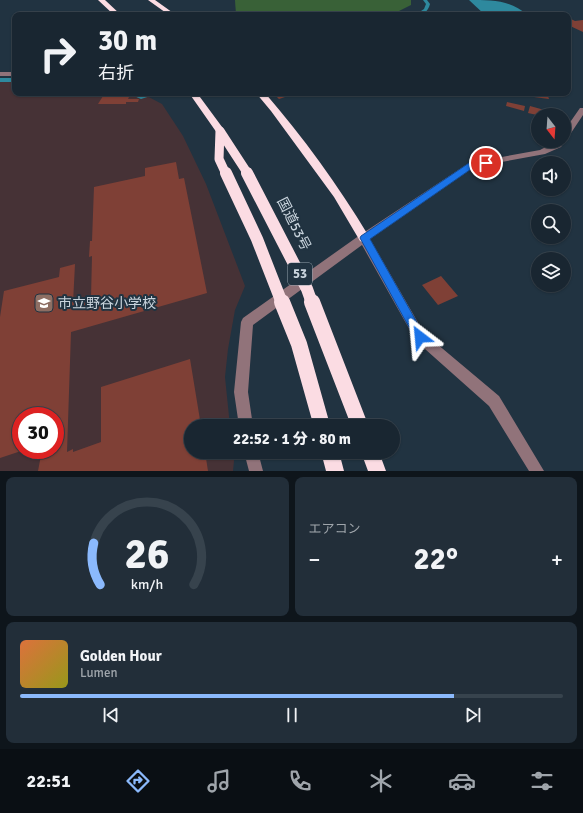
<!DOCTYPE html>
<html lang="ja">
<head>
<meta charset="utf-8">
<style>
  body { margin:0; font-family:Signika,"Noto Sans JP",sans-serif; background:#222e39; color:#f1f3f6; height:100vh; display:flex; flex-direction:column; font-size:15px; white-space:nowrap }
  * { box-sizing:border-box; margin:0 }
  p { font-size:13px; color:#9fa5ab }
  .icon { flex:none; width:22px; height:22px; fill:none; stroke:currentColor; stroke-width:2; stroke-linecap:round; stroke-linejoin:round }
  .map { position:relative; height:471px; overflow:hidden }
  .details { display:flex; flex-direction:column; gap:6px; padding:6px; background:#0e151b; flex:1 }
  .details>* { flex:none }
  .guide { position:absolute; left:12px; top:12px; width:559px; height:84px; border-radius:8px; box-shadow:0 1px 3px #0004,0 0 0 1px #37434d; background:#192631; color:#f1f3f6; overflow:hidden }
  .needle { width:26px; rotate:163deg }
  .tools { position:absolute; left:531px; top:108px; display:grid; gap:8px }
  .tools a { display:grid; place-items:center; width:40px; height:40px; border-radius:50%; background:#192631; box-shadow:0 1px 3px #0004,0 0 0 1px #37434d; font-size:20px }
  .speed { position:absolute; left:12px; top:407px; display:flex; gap:8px; font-size:20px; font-weight:700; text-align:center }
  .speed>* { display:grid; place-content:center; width:52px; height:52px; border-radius:50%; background:#192631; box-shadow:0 1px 3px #0004,0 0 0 1px #37434d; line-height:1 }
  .speed .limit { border:6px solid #d22; background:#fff; color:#111 }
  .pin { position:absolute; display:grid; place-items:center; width:34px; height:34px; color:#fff; margin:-17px; border:2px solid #fff; border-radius:50%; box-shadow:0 1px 4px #0007 }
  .me { position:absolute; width:44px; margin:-22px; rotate:331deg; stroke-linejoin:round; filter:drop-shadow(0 0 3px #0008) }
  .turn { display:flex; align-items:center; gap:14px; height:84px; padding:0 20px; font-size:18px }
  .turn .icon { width:52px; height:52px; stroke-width:2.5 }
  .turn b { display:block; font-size:28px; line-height:34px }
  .big { font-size:30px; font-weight:800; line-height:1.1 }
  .details .tile { flex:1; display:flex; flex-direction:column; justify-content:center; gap:6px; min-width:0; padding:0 14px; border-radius:8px; background:#222e39 }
  .details .dial { align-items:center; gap:0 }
  .dial svg { height:104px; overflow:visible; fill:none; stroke:#37434d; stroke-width:7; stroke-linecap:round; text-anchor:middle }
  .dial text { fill:#f1f3f6; stroke:none }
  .song { display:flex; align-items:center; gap:12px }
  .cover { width:48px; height:48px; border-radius:6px; background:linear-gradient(135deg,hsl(20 70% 55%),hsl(60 70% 35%)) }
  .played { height:4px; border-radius:2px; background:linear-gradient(90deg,#8bb9fc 80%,#37434d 80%) }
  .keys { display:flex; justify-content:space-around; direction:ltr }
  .heat { display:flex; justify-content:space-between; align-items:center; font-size:22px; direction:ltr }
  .details .tiles { flex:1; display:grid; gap:6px; grid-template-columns:1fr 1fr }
  .tile:last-child { grid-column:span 2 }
  .trip { position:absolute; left:184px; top:419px; width:216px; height:40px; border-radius:20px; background:#192631; box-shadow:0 1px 3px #0004,0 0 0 1px #37434d; font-weight:800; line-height:40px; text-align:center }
  .dock { display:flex; height:64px; justify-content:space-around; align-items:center; background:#0a0f14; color:#9fa5ab }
  .dock .icon { width:28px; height:28px }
  .dock .on { color:#8bb9fc }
  .dock b { font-size:18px; color:#f1f3f6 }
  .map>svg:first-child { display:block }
</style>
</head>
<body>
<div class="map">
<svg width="583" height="471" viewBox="0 0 583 471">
  <rect width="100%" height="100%" fill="#213341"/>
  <!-- education -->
  <path fill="#463236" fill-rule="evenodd" d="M0,78H15V93H141L162,104L183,136L206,184L245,286L235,310L228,349L225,377L230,426H191V452H233L234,461L233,471H0ZM21,416H55V450H21Z"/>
  <!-- green -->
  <path fill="#396137" d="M235,0H411V5L391,15H236Z"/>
  <!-- water -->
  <path fill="#2e899e" d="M469,0C491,0 512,0 527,15H485Z"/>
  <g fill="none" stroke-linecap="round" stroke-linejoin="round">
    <!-- stream -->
    <path fill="#2e899e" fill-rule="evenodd" d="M423,0H427L430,4C428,12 423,15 415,15L424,9L426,4Z
      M0,78H15V82H0Z
      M100,93H137L142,95L150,93H160L141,99L134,96L103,95Z"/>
  </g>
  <!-- building -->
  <path fill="#7f4036" d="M571,19L575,21L583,20V32L568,25L571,24L568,23V20Z
    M273,93H289L291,95L279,99Z
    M532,93H547L549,99L534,97Z
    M103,96L129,97L128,99H139L138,102H126V104H98Z
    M507,102L525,106L524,111L506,106Z
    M530,106L548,111L547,115H537L528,113Z
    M176,162L179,179L184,178L207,293L71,332L67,452L73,449V452L101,442V387L190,359L201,426H191V452H205L208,471H38L42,450H55V416H21V450H24L0,458V317L4,291L59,277L60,268L75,264L73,303L91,298L92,256L89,257L90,241H92L94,187L145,176V168Z
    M441,276L458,296L438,305L422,285Z"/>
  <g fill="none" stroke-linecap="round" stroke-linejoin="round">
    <!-- minor -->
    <path fill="#91737a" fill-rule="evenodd" d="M0,72H15V76H0Z
      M580,108H583V115L567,139L564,140L565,141L561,147L545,154L474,167L370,239L424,333L499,396L544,471H529L489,406L416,341L362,245L253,325L248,392L253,426H239L234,392L241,322L243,318L360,235L469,163L540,150L557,141H564V131Z
      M244,452H258L263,471H249Z"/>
    <!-- highway -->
    <path fill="#fbdce3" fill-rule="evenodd" d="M98,0H105L121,15H114Z
      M148,0H155L176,15H169Z
      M189,93H197L225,131L223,133H217Z
      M256,93H265C303,137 338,185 368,235L370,238L368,241L364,243L360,241L334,197L271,111Z
      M321,452H339L344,471H326Z
      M361,452H379L386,471H368Z"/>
    <!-- highway-bridge-far2 -->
    <path stroke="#fbdce3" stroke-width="9" d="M220,131L248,174
      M220,131L219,159L226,174"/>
    <!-- highway-bridge-far1 -->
    <path stroke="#fbdce3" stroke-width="12" d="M226,173L257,239L282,303
      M247,173L307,289L312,303"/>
    <!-- highway-bridge -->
    <path stroke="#fbdce3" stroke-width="16" d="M282,302L299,344L322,426
      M312,302L360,426"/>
  </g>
  <!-- route -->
  <path fill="#1a73e8" stroke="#114b97" d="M486,160L489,161V164L474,167L370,239L423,333L425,337L423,340L420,342L416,340L360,238L361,236L469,163Z"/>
  <!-- icons -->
  <defs>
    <symbol id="school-square" viewBox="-11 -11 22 22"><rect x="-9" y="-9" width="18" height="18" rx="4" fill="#8d6e63" stroke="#213341"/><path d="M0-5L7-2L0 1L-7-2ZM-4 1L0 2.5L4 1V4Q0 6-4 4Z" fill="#fff"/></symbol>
  </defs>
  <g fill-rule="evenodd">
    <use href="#school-square" x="33" y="292" width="22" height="22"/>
  </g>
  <g text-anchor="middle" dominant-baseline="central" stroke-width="4" stroke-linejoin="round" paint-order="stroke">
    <!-- shield labels -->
    <rect fill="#213341" stroke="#97a4ae" stroke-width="1" x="288" y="263" width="24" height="22" rx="3"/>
    <g font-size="13" font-weight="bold" fill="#c9d4dd">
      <text x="300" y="274">53</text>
    </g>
    <!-- street labels -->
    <g font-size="14" fill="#c9d4dd" stroke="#213341">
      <text transform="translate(294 224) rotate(63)">国道53号</text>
    </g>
    <!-- poi labels -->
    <g font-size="14" fill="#c9d4dd" stroke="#213341" text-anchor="start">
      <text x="58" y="303">市立野谷小学校</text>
    </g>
  </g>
</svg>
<div class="tools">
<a><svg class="needle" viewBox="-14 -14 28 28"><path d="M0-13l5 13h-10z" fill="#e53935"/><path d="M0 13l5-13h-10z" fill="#9fa5ab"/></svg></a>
<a><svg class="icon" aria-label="sound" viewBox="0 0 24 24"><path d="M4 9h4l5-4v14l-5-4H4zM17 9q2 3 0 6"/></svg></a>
<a><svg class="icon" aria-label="search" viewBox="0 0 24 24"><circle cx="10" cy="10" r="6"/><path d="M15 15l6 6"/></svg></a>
<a><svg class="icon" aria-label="layers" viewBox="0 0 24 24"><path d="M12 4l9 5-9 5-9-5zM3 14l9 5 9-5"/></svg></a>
</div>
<div class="speed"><div class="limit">30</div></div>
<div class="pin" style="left:486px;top:163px;background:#d93025"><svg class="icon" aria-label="arrive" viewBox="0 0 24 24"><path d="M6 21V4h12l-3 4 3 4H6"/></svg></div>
<svg class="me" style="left:420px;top:337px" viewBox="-20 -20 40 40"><path d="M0-17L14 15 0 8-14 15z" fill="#1a73e8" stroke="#fff" stroke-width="4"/></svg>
<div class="trip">22:52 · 1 分 · 80 m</div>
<div class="guide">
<div class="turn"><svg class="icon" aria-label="right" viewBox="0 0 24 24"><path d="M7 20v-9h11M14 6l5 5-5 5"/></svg><div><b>30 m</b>右折</div></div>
</div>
</div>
<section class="details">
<div class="tiles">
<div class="tile dial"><svg viewBox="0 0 100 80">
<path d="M14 69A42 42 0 1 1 86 69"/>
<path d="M14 69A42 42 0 0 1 9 37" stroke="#8bb9fc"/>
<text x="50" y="56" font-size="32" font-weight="700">26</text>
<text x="50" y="72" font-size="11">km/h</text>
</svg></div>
<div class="tile"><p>エアコン</p>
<div class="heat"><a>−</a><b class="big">22°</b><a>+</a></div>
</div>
<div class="tile">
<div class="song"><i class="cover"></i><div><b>Golden Hour</b><p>Lumen</p></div></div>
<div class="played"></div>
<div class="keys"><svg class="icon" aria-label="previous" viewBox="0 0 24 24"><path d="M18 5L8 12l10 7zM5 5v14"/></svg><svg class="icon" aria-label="pause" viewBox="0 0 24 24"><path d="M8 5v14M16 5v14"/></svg><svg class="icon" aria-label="next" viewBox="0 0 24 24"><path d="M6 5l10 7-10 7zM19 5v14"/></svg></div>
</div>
</div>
</section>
<nav class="dock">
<b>22:51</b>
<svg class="icon on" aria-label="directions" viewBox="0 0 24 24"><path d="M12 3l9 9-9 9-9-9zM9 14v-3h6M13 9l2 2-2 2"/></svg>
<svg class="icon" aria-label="music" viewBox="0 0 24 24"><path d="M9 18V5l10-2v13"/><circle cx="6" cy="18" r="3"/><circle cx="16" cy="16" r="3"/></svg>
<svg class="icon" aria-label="phone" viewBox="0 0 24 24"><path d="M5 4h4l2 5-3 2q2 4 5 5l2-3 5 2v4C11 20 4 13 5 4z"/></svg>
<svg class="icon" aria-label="climate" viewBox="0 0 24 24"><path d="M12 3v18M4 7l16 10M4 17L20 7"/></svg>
<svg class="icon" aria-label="car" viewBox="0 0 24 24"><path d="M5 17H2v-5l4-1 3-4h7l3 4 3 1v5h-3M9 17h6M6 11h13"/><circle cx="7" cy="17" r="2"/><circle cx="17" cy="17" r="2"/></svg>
<svg class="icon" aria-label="filters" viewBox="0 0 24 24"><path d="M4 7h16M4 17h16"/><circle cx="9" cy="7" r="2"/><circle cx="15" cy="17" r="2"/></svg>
</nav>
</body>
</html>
